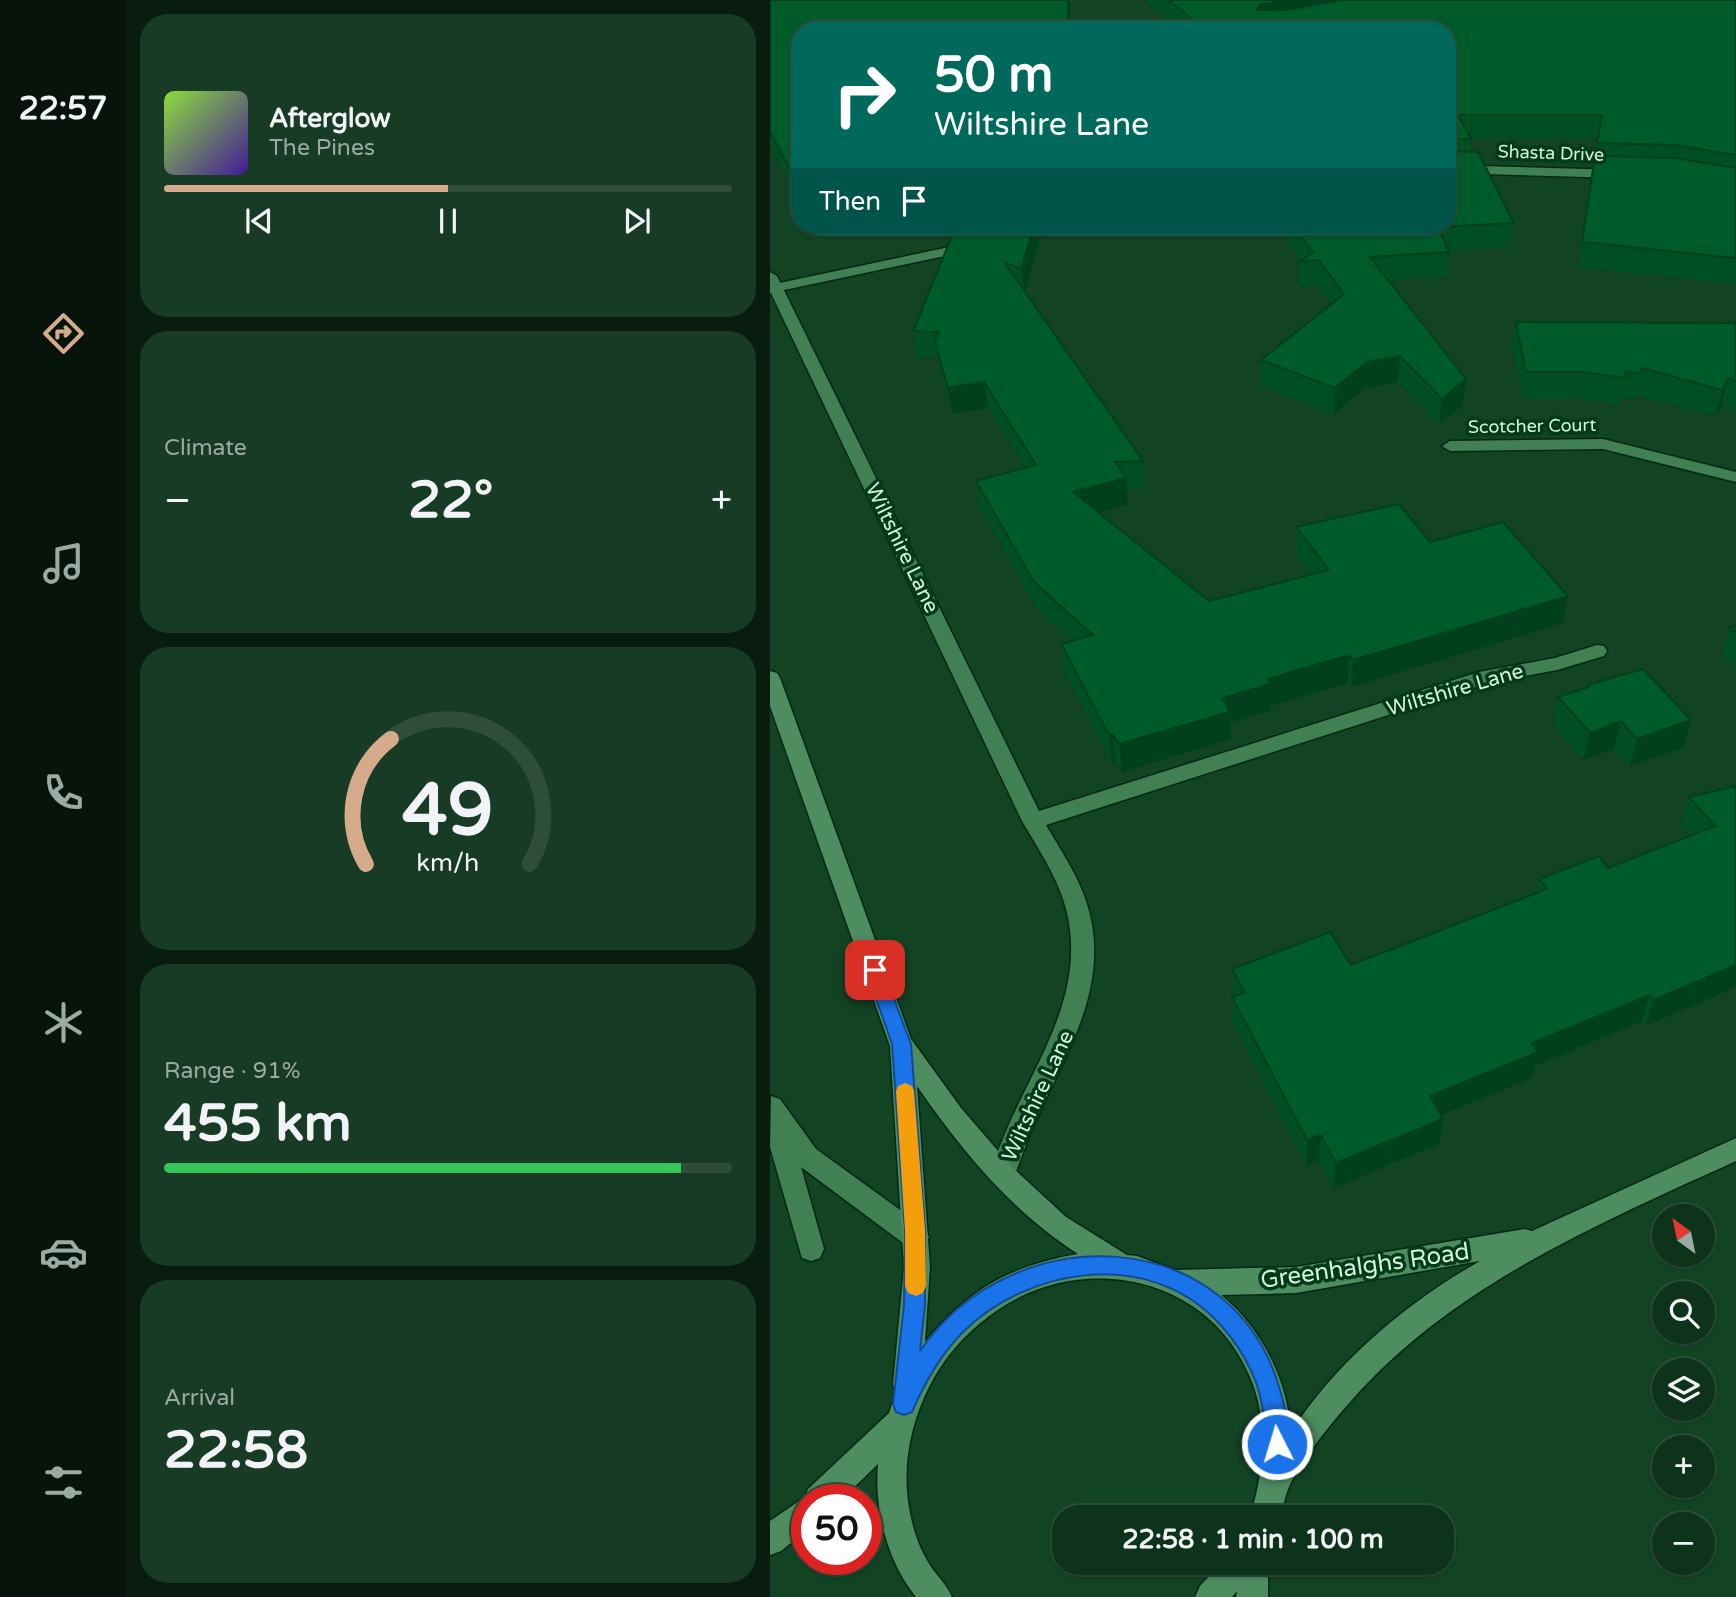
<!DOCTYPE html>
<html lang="en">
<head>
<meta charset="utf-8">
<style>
  body { margin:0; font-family:"Varela Round",sans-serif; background:#173b24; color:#f1f3f6; height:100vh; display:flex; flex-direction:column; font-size:26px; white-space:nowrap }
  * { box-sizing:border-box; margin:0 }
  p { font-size:23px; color:#9baaa3 }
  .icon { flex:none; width:38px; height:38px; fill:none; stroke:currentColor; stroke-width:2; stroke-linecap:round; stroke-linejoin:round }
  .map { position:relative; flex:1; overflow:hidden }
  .panel { display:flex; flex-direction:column; gap:14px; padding:14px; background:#081c0f; width:644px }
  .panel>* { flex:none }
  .guide { position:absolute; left:21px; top:21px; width:665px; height:214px; border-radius:28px; box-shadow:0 2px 5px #0004,0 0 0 2px #2e4e3a; background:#00695c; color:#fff; overflow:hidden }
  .needle { width:46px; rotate:327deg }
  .buttons { position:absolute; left:882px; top:1204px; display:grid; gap:14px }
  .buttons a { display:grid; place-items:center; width:63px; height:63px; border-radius:50%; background:#0e331b; box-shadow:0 2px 5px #0004,0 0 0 2px #2e4e3a; font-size:35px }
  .speed { position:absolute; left:21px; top:1484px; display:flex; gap:14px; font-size:35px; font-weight:700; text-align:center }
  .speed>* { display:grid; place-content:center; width:91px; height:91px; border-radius:50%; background:#0e331b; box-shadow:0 2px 5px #0004,0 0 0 2px #2e4e3a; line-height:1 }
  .speed .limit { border:10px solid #d22; background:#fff; color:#111 }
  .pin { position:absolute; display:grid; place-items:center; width:60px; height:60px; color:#fff; margin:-30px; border-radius:14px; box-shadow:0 4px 10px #0006 }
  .me { position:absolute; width:77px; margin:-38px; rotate:355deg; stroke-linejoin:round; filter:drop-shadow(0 0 5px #0008) }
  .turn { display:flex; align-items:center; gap:24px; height:147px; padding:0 28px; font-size:32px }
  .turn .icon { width:91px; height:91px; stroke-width:2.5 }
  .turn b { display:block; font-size:49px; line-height:60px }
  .then { display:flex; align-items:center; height:66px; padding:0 28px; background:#0003; gap:14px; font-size:26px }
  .big { font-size:52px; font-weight:700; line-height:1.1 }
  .panel .widget { flex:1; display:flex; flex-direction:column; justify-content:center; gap:10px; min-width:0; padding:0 24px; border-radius:28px; background:#173b24 }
  .panel .dial { align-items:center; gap:0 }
  .dial svg { height:182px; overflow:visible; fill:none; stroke:#2e4e3a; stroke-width:7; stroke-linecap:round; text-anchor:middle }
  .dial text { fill:#f1f3f6; stroke:none }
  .song { display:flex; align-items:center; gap:21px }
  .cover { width:84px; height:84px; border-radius:10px; background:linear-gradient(135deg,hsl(90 70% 55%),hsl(260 70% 35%)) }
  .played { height:7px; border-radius:4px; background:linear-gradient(90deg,#d6ab8b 50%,#2e4e3a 50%) }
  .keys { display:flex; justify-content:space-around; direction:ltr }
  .heat { display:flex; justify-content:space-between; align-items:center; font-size:38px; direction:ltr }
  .charge { height:10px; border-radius:5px; background:linear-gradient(90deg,#34c759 91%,#2e4e3a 0) }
  .trip { position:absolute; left:282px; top:1505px; width:402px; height:70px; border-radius:28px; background:#0e331b; box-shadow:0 2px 5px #0004,0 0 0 2px #2e4e3a; font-weight:700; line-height:70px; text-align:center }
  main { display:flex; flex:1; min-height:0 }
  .dock { display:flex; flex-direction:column; width:126px; justify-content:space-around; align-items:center; background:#06140b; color:#9baaa3 }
  .dock .icon { width:49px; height:49px }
  .dock .active { color:#d6ab8b }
  .dock b { font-size:32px; color:#f1f3f6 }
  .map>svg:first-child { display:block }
</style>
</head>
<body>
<main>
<nav class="dock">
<b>22:57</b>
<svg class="icon active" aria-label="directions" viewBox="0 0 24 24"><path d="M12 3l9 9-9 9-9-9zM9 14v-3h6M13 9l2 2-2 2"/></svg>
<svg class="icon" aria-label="music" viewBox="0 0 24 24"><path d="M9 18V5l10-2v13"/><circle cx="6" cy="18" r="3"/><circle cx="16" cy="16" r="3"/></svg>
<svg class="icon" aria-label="phone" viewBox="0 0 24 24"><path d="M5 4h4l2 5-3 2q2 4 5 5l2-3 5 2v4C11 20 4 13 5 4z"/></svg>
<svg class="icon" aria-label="climate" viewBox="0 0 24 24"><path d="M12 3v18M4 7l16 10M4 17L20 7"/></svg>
<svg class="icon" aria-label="car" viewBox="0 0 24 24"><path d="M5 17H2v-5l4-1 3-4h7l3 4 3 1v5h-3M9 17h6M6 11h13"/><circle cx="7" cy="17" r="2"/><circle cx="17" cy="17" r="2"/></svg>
<svg class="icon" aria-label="filters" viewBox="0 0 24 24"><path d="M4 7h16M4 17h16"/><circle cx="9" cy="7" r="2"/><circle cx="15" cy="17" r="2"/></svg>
</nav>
<section class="panel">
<div class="widget">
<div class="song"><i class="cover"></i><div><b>Afterglow</b><p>The Pines</p></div></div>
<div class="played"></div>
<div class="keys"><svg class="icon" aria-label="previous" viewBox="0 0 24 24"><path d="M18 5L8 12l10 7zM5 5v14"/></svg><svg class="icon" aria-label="pause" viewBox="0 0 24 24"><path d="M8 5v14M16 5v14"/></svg><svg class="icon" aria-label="next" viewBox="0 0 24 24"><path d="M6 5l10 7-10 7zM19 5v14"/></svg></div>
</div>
<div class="widget"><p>Climate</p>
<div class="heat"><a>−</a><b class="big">22°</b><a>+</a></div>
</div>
<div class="widget dial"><svg viewBox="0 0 100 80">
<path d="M14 69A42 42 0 1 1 86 69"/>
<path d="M14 69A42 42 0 0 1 25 14" stroke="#d6ab8b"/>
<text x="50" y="56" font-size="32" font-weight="700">49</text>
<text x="50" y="72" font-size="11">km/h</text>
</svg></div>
<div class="widget"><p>Range · 91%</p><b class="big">455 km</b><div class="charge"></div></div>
<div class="widget"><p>Arrival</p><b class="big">22:58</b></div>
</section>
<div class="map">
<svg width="966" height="1597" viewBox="0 0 966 1597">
  <rect width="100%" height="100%" fill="#124424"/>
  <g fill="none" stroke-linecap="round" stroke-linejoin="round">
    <defs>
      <path id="lane" d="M0,272L7,276L269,811L709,672L785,658L827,645L834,646L837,651L834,656L787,670L718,683L276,825C290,849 307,874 316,901C342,979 301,1045 269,1114C259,1134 253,1154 245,1174L241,1182L232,1186L223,1182L219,1174C228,1151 237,1127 248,1105C280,1039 317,977 294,902C285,873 267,847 252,821L0,291Z
        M1,1096L10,1099L46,1149L155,1228L159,1237L155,1246L146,1249L137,1246L31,1167L54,1249L50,1258L41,1261L32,1258L0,1147Z"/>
      <path id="street" d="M677,165L850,170L857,174L850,178L677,173Z
        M283,226H309L302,230L242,242L235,238L237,235Z
        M203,242L210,246L208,249L0,293V285Z
        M833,439L966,472V482L833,449L680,451L672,446L680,441Z"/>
      <path id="secondary" d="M0,671L7,673L10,678L141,1039L191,1108L241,1166L296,1217L357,1255L367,1256L405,1270L526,1267L755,1229L762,1231L966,1138V1161C828,1224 683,1285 581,1401C562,1422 526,1466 517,1492C514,1500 513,1509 510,1517H480C494,1472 499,1421 480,1377C436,1271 303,1250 218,1317C194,1335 174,1358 160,1385C140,1424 131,1469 140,1513C144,1534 151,1553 164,1571C171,1580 177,1586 182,1597H146C117,1561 104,1509 108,1464L71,1500H37V1530L11,1551L0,1555V1521L35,1497L38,1489L119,1413L126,1393L123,1385L134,1267L120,1046L0,706ZM147,1086C191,1150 242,1212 308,1254C239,1266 199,1289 155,1342L160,1267ZM710,1261C636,1303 567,1361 521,1432C517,1380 492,1328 451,1295L526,1293Z
        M451,1563H498V1597H466L467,1591L462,1597H425L430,1586Z"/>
    </defs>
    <!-- lane casing -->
    <use href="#lane" stroke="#052812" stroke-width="3"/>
    <!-- street casing -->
    <use href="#street" stroke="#052812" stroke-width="3"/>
    <!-- secondary casing -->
    <use href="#secondary" stroke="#052812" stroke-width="3"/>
    <!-- lane -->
    <use href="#lane" fill="#408053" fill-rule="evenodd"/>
    <!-- street -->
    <use href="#street" fill="#408053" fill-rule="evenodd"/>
    <!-- secondary -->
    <use href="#secondary" fill="#4d8d5f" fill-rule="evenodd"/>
  </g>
  <!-- wall -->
  <path fill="#004e24" d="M0,0H300V30H30V202L0,145Z
    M374,0H966V284L808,267L828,138H700V152L744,223L740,247L679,251L677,277L619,281L693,405L669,425L628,382L595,388L564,414L491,386V360L561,304L548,286L528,287L529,262L531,261L505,226H677V30H409Z
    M192,226H271H269L270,239L255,292L373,461L375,488H357L358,505L328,513L439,601L541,575L526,554V527L660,542L798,596L793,623L581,687L578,683L500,706V711L460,723L461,739L352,772L346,761L342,763L294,671L291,644L302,641L267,609L210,507L206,481L255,468L218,408L182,414L169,368L167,358L147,357L143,331L192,230Z
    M746,322L966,323V410L952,405L945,416L866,395L865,399L850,397L849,405L808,398H752L742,348Z
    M966,626V673L962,668L963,664L952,655L960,628Z
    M817,685L914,747L860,766L844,749L813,760L783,724L788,697L817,687Z
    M966,786L875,1026L872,1021L765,1066L762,1078L671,1115L673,1119L669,1144L564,1188L549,1160L536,1165L463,1023L462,997H463L462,995V969L581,965L766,894L769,879L838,868L921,835L911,824L919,797Z"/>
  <!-- shaded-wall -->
  <path fill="#00401d" d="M298,0H300V30H298Z
    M516,0H628L488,27L487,10L489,5Z
    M83,226H112L85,231Z
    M192,226H271H269L270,239L254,295L251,269L194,242Z
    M630,356L628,382L595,388L564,414L565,388L597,362Z
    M696,379L693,405L669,425L672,399Z
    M958,379L952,405L945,416L952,390Z
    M214,382L218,408L182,414L178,388Z
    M356,478L358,505L305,519L303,492Z
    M798,596L793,623L581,687L583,660Z
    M579,655L578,683L500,706V711L460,723L461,739L352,772L349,744L452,698L498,679Z
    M921,720L914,747L860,766L867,739Z
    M851,721L844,749L813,760L820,733Z
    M343,734L346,761L342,763L339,735Z
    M966,965V987L875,1026L884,1000Z
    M880,995L872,1021L765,1066L762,1078L656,1121L660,1096L762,1043Z
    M673,1119L669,1144L564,1188L566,1163Z
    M551,1135L549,1160L536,1165L537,1140Z"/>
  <!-- building -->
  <path fill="#005b2a" stroke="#00401d" stroke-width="2" d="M0,0H298V30H30V187L0,132Z
    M399,0H516L489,5L487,10H515L573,0H966V155L905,145L827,143L832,115H688L701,139H677V151L708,152L744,223L668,227L679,252L600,257L696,379L672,399L630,356L597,362L565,388L491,360L574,294L549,260L529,262L543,252L524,226H677V30H435Z
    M825,156L905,158L966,168V258L812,242Z
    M212,226H264L251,269L235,263L373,461L345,462L356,478L303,492L439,601L559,570L526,527L629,504L660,542L733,522L798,596L583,660L579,655L498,679L500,684L452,698L460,712L349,744L343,734L339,735L291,644L323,635L264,582L206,481L266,465L214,382L178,388L165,342L169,332L143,331L184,231Z
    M746,322L966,323V381L958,379L952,390L872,368L870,373L855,371L854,378L812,372H756Z
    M966,626V633L960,628Z
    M873,669L921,720L867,739L851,721L820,733L788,697L819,687L817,685Z
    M966,786V965L884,1000L880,995L762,1043L768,1052L660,1096L673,1119L566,1163L551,1135L537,1140L462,997L475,993L462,969L560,932L581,965L777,889L769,879L829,856L838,868L945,826L919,797Z"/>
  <!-- route -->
  <path fill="#1a73e8" stroke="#114b97" stroke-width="2" d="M105,962L111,964L113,970L141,1044L155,1230V1305L150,1351C241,1217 462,1221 510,1390C515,1407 522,1435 515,1452L507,1455L499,1452C493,1437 495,1421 492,1405C487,1373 466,1340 444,1318C374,1249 258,1268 193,1332C170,1355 155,1382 142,1412L134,1415L126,1412L123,1404L134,1305L135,1230L122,1044L96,970L98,964Z"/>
  <!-- slow -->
  <path fill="#f59e0b" d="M135,1083L142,1086L144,1091L155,1230L156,1286L153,1293L146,1296L138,1293L135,1286V1230L126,1091L128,1086Z"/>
  <g text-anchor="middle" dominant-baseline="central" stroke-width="7" stroke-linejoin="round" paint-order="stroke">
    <!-- far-street labels -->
    <g font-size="18" fill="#d2f2d9" stroke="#04391a">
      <text transform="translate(781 153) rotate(2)">Shasta Drive</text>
      <text transform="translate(762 426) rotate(-1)">Scotcher Court</text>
    </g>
    <!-- street labels -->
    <g font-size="21" fill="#d2f2d9" stroke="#04391a">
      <text transform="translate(132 548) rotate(64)">Wiltshire Lane</text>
      <text transform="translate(685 690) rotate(-16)">Wiltshire Lane</text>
      <text transform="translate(268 1096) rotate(-65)">Wiltshire Lane</text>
    </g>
    <!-- near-street labels -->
    <g font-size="24" fill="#d2f2d9" stroke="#04391a">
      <text transform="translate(595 1266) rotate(-8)">Greenhalghs Road</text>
    </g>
  </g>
</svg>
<div class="buttons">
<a><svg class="needle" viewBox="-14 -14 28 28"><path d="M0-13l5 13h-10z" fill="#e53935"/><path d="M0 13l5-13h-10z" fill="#9baaa3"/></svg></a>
<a><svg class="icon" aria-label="search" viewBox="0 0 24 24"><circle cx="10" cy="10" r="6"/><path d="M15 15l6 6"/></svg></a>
<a><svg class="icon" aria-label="layers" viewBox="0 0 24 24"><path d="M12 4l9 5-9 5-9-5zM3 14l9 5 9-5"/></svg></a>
<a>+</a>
<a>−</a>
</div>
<div class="speed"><div class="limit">50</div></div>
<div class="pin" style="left:105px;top:970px;background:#d93025"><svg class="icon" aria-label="arrive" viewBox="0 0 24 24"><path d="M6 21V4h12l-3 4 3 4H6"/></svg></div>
<svg class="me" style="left:507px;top:1444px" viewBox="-20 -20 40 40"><circle r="17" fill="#1a73e8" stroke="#fff" stroke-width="3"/><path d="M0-11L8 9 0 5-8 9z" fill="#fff"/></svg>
<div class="trip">22:58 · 1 min · 100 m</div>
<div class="guide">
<div class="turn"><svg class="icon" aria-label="right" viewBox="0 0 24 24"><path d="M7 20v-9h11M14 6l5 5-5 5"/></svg><div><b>50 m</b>Wiltshire Lane</div></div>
<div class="then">Then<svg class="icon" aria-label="arrive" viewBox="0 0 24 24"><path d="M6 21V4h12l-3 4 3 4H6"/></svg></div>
</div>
</div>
</main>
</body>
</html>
